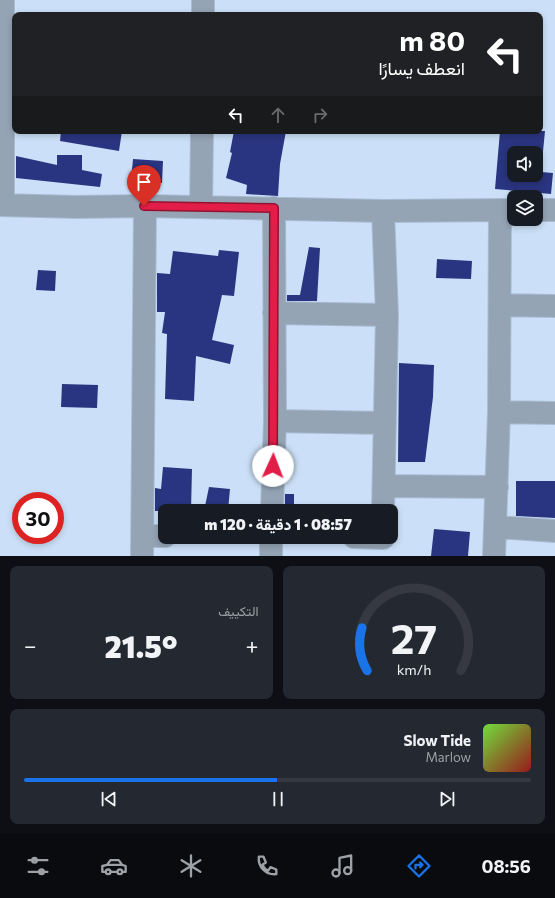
<!DOCTYPE html>
<html lang="ar">
<head>
<meta charset="utf-8">
<style>
  body { margin:0; font-family:Commissioner,Vazirmatn,sans-serif; background:#242831; color:#f1f3f6; direction:rtl; height:100vh; display:flex; flex-direction:column; font-size:15px; white-space:nowrap }
  * { box-sizing:border-box; margin:0 }
  p { font-size:13px; color:#9ea1a6 }
  .icon { flex:none; width:22px; height:22px; fill:none; stroke:currentColor; stroke-width:2; stroke-linecap:round; stroke-linejoin:round }
  .map { position:relative; height:556px; overflow:hidden; direction:ltr }
  .side { display:flex; flex-direction:column; gap:10px; padding:10px; background:#0d0f14; flex:1 }
  .side>* { flex:none }
  .hud { position:absolute; left:12px; top:12px; width:531px; height:122px; border-radius:8px; box-shadow:0 2px 6px #0003; direction:rtl; background:#202124; color:#fff; overflow:hidden }
  .tools { position:absolute; left:507px; top:146px; display:grid; gap:8px }
  .tools a { display:grid; place-items:center; width:36px; height:36px; border-radius:8px; background:#171b24; box-shadow:0 2px 6px #0003; font-size:20px }
  .speed { position:absolute; left:12px; top:492px; display:flex; gap:8px; font-size:20px; font-weight:700; text-align:center }
  .speed>* { display:grid; place-content:center; width:52px; height:52px; border-radius:50%; background:#171b24; box-shadow:0 2px 6px #0003; line-height:1 }
  .speed .limit { border:6px solid #d22; background:#fff; color:#111 }
  .pin { position:absolute; display:grid; place-items:center; width:34px; height:34px; color:#fff; margin:-41px -17px; border-radius:50% 50% 50% 0; rotate:-45deg; box-shadow:0 0 4px #0007 }
  .pin .icon { rotate:45deg }
  .me { position:absolute; width:44px; margin:-22px; rotate:2deg; stroke-linejoin:round; filter:drop-shadow(0 0 3px #0008) }
  .turn { display:flex; align-items:center; gap:14px; height:84px; padding:0 12px; font-size:18px }
  .turn .icon { width:52px; height:52px; stroke-width:2.5 }
  .turn b { display:block; font-size:28px; line-height:34px }
  .lanes { display:flex; align-items:center; height:38px; padding:0 12px; background:#0003; justify-content:center; gap:20px; direction:ltr }
  .lanes .off { opacity:.35 }
  .big { font-size:30px; font-weight:800; line-height:1.1 }
  .side .card { flex:1; display:flex; flex-direction:column; justify-content:center; gap:6px; min-width:0; padding:0 14px; border-radius:8px; background:#242831 }
  .side .dial { align-items:center; gap:0 }
  .dial svg { height:104px; overflow:visible; fill:none; stroke:#363941; stroke-width:7; stroke-linecap:round; text-anchor:middle }
  .dial text { fill:#f1f3f6; stroke:none }
  .song { display:flex; align-items:center; gap:12px }
  .cover { width:48px; height:48px; border-radius:6px; background:linear-gradient(135deg,hsl(100 70% 55%),hsl(0 70% 35%)) }
  .played { height:4px; border-radius:2px; background:linear-gradient(90deg,#1a73e8 50%,#363941 50%) }
  .keys { display:flex; justify-content:space-around; direction:ltr }
  .heat { display:flex; justify-content:space-between; align-items:center; font-size:22px; direction:ltr }
  .side .tiles { flex:1; display:grid; gap:10px; grid-template-columns:1fr 1fr }
  .card:last-child { grid-column:span 2 }
  .trip { position:absolute; left:158px; top:504px; width:240px; height:40px; border-radius:8px; background:#171b24; box-shadow:0 2px 6px #0003; font-weight:800; line-height:40px; text-align:center; direction:rtl }
  .menu { display:flex; height:64px; justify-content:space-around; align-items:center; background:#090b0e; color:#9ea1a6 }
  .menu .icon { width:28px; height:28px }
  .menu .active { color:#1a73e8 }
  .menu b { font-size:18px; color:#f1f3f6 }
  .map>svg:first-child { display:block }
</style>
</head>
<body>
<div class="map">
<svg width="555" height="556" viewBox="0 0 555 556">
  <rect width="100%" height="100%" fill="#cbe0f8"/>
  <!-- building -->
  <path fill="#2a3581" fill-rule="evenodd" d="M61,131H122L119,151L60,141Z
    M234,131H286L280,164L278,196L246,194L247,185L226,178L232,153L230,152Z
    M500,131H545L541,172L553,173L551,194L495,189ZM514,153H536V175H514Z
    M57,155H82V170L102,174L100,187L16,178V156L57,165Z
    M133,159L163,161L162,183L131,181Z
    M309,247L320,248L317,301H287V295H300Z
    M219,250L239,252L234,296L222,295L212,340L234,345L230,364L196,356L194,401L165,399L167,334L162,333L165,312H157V273L170,274L173,251L218,256Z
    M437,259L472,261L471,279L436,278Z
    M38,270L56,271L55,291L36,290Z
    M399,363L434,365L433,397L425,462H398Z
    M62,384L98,385L97,408L61,407Z
    M163,467L192,469L191,511H155V488L161,489Z
    M516,481H555V518L516,516Z
    M209,487L230,489L228,511H204Z
    M285,494H294V511H285Z
    M434,529L470,532L468,556H431Z"/>
  <g fill="none" stroke-linecap="round" stroke-linejoin="round">
    <defs>
      <path id="street" d="M203,15V0
        M0,205L77,207L145,206L383,211L514,210
        M3,205V0
        M201,207L202,131
        M536,210H555
        M383,211L387,315L383,511
        M500,305L555,306
        M274,313L387,315
        M499,412L555,413
        M275,421L385,423
        M384,486L497,487
        M272,511L275,421L274,208
        M496,527L555,531
        M143,536H165
        M354,537L383,538
        M142,556L145,206
        M271,556V537
        M494,556L499,412L500,210"/>
    </defs>
    <!-- street casing -->
    <use href="#street" stroke="#a8bcd2" stroke-width="24"/>
    <!-- street -->
    <use href="#street" stroke="#95a4b5" stroke-width="22"/>
  </g>
  <g fill="none" stroke-linecap="round" stroke-linejoin="round">
    <defs>
      <path id="route" d="M144,206L274,208L273,466"/>
    </defs>
    <!-- route casing -->
    <use href="#route" stroke="#92132f" stroke-width="10"/>
    <!-- route -->
    <use href="#route" stroke="#e11d48" stroke-width="7"/>
  </g>
</svg>
<div class="tools">
<a><svg class="icon" aria-label="sound" viewBox="0 0 24 24"><path d="M4 9h4l5-4v14l-5-4H4zM17 9q2 3 0 6"/></svg></a>
<a><svg class="icon" aria-label="layers" viewBox="0 0 24 24"><path d="M12 4l9 5-9 5-9-5zM3 14l9 5 9-5"/></svg></a>
</div>
<div class="speed"><div class="limit">30</div></div>
<div class="pin" style="left:144px;top:206px;background:#d93025"><svg class="icon" aria-label="arrive" viewBox="0 0 24 24"><path d="M6 21V4h12l-3 4 3 4H6"/></svg></div>
<svg class="me" style="left:273px;top:466px" viewBox="-20 -20 40 40"><circle r="19" fill="#fff"/><path d="M0-13L10 11 0 6-10 11z" fill="#e11d48"/></svg>
<div class="trip">08:57 · 1 دقيقة · 120 m</div>
<div class="hud">
<div class="turn"><svg class="icon" aria-label="left" viewBox="0 0 24 24"><path d="M17 20v-9H6M10 6l-5 5 5 5"/></svg><div><b>80 m</b>انعطف يسارًا</div></div>
<div class="lanes"><svg class="icon" aria-label="left" viewBox="0 0 24 24"><path d="M17 20v-9H6M10 6l-5 5 5 5"/></svg><svg class="icon off" aria-label="ahead" viewBox="0 0 24 24"><path d="M12 20V5M6 11l6-6 6 6"/></svg><svg class="icon off" aria-label="right" viewBox="0 0 24 24"><path d="M7 20v-9h11M14 6l5 5-5 5"/></svg></div>
</div>
</div>
<section class="side">
<div class="tiles">
<div class="card dial"><svg viewBox="0 0 100 80">
<path d="M14 69A42 42 0 1 1 86 69"/>
<path d="M14 69A42 42 0 0 1 10 36" stroke="#1a73e8"/>
<text x="50" y="56" font-size="32" font-weight="700">27</text>
<text x="50" y="72" font-size="11">km/h</text>
</svg></div>
<div class="card"><p>التكييف</p>
<div class="heat"><a>−</a><b class="big">21.5°</b><a>+</a></div>
</div>
<div class="card">
<div class="song"><i class="cover"></i><div><b>Slow Tide</b><p>Marlow</p></div></div>
<div class="played"></div>
<div class="keys"><svg class="icon" aria-label="previous" viewBox="0 0 24 24"><path d="M18 5L8 12l10 7zM5 5v14"/></svg><svg class="icon" aria-label="pause" viewBox="0 0 24 24"><path d="M8 5v14M16 5v14"/></svg><svg class="icon" aria-label="next" viewBox="0 0 24 24"><path d="M6 5l10 7-10 7zM19 5v14"/></svg></div>
</div>
</div>
</section>
<nav class="menu">
<b>08:56</b>
<svg class="icon active" aria-label="directions" viewBox="0 0 24 24"><path d="M12 3l9 9-9 9-9-9zM9 14v-3h6M13 9l2 2-2 2"/></svg>
<svg class="icon" aria-label="music" viewBox="0 0 24 24"><path d="M9 18V5l10-2v13"/><circle cx="6" cy="18" r="3"/><circle cx="16" cy="16" r="3"/></svg>
<svg class="icon" aria-label="phone" viewBox="0 0 24 24"><path d="M5 4h4l2 5-3 2q2 4 5 5l2-3 5 2v4C11 20 4 13 5 4z"/></svg>
<svg class="icon" aria-label="climate" viewBox="0 0 24 24"><path d="M12 3v18M4 7l16 10M4 17L20 7"/></svg>
<svg class="icon" aria-label="car" viewBox="0 0 24 24"><path d="M5 17H2v-5l4-1 3-4h7l3 4 3 1v5h-3M9 17h6M6 11h13"/><circle cx="7" cy="17" r="2"/><circle cx="17" cy="17" r="2"/></svg>
<svg class="icon" aria-label="filters" viewBox="0 0 24 24"><path d="M4 7h16M4 17h16"/><circle cx="9" cy="7" r="2"/><circle cx="15" cy="17" r="2"/></svg>
</nav>
</body>
</html>
